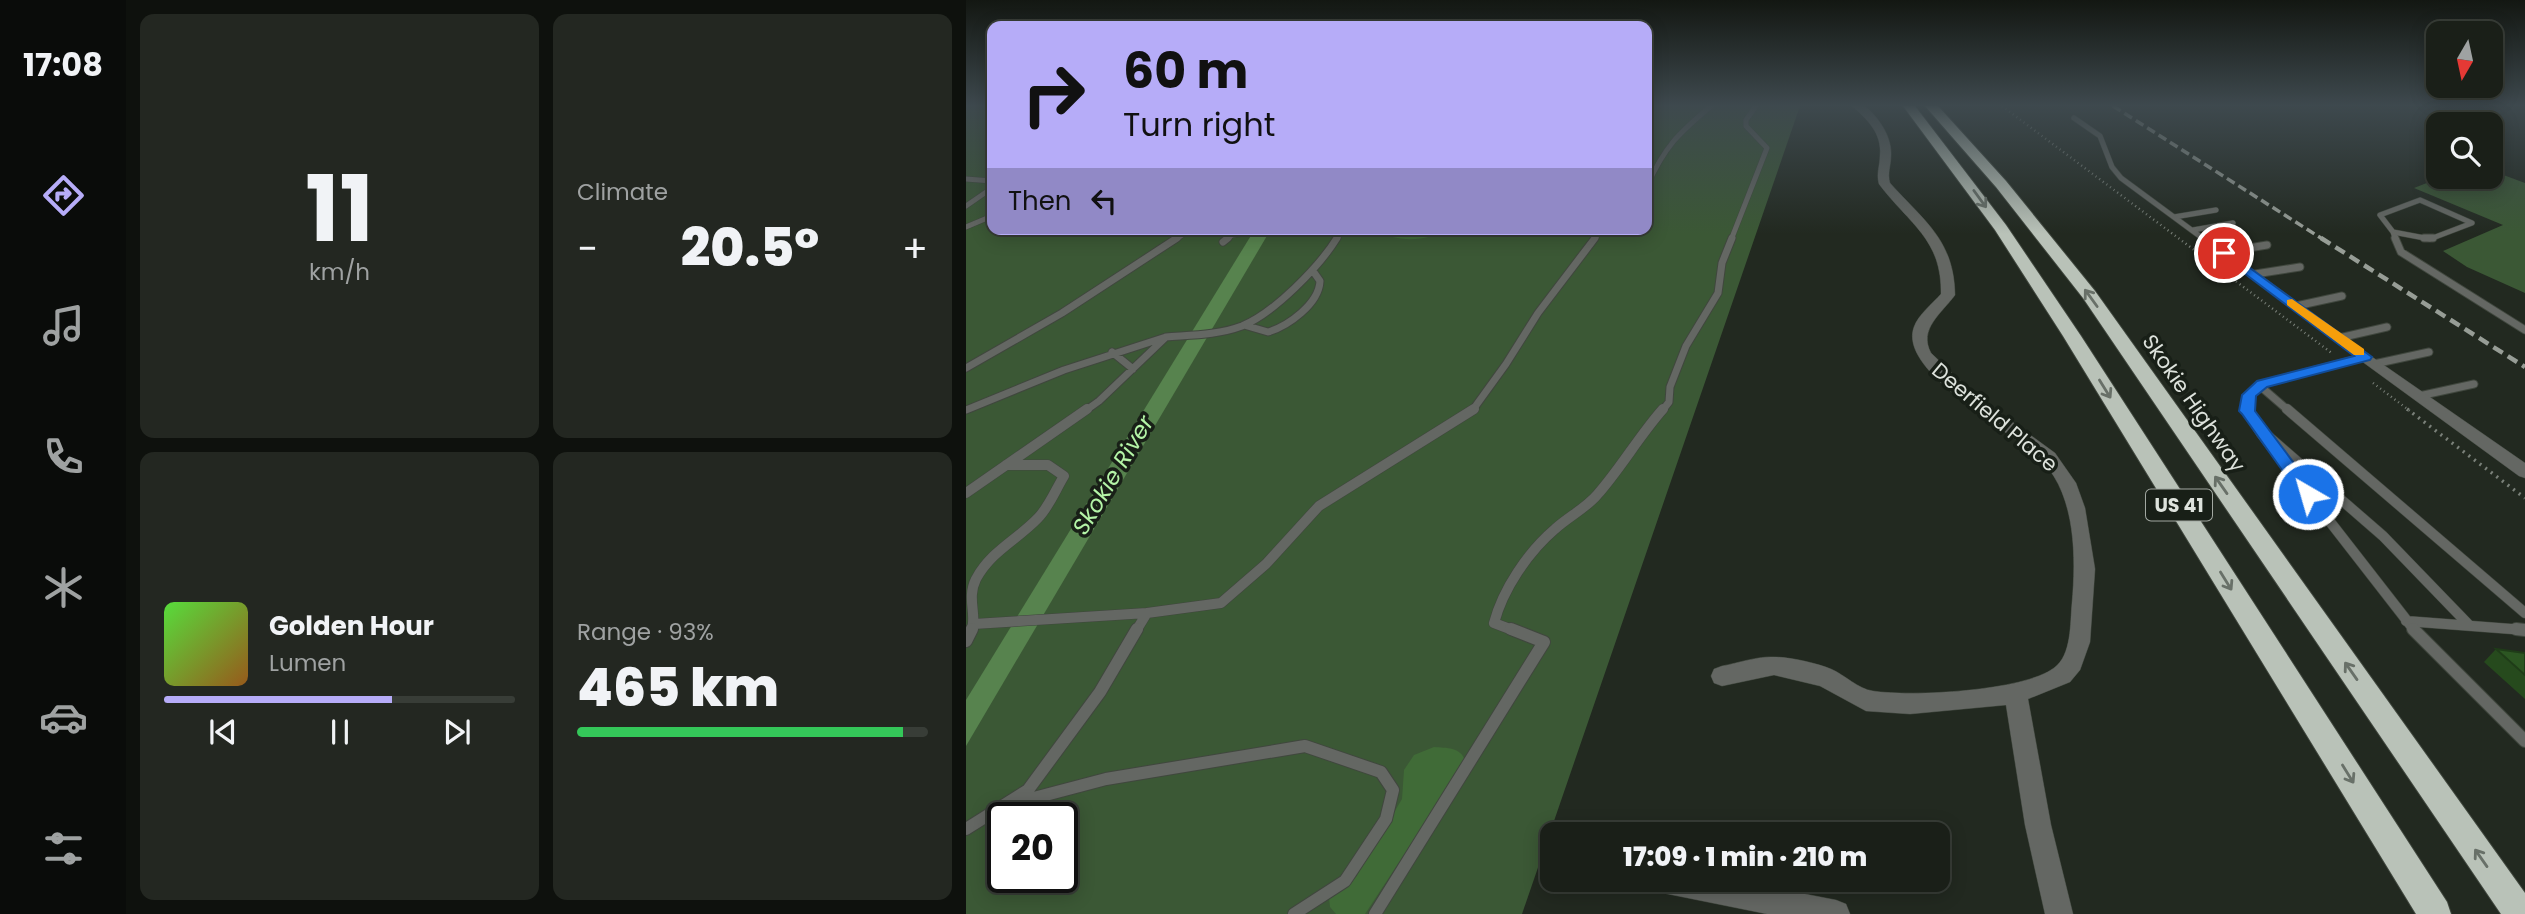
<!DOCTYPE html>
<html lang="en">
<head>
<meta charset="utf-8">
<style>
  body { margin:0; font-family:Poppins,sans-serif; background:#232721; color:#f1f3f6; height:100vh; display:flex; flex-direction:column; font-size:26px; white-space:nowrap }
  * { box-sizing:border-box; margin:0 }
  p { font-size:23px; color:#9fa2a2 }
  .icon { flex:none; width:38px; height:38px; fill:none; stroke:currentColor; stroke-width:2; stroke-linecap:round; stroke-linejoin:round }
  .map { position:relative; flex:1; overflow:hidden }
  .panel { display:flex; flex-direction:column; gap:14px; padding:14px; background:#0e110d; width:840px }
  .panel>* { flex:none }
  .hud { position:absolute; left:21px; top:21px; width:665px; height:214px; border-radius:14px; box-shadow:0 4px 18px #0003,0 0 0 2px #383d37; background:#b6acf8; color:#111; overflow:hidden }
  .needle { width:46px; rotate:189deg }
  .buttons { position:absolute; left:1460px; top:21px; display:grid; gap:14px }
  .buttons a { display:grid; place-items:center; width:77px; height:77px; border-radius:14px; background:#1a1f18; box-shadow:0 4px 18px #0003,0 0 0 2px #383d37; font-size:35px }
  .speed { position:absolute; left:21px; top:802px; display:flex; gap:14px; font-size:35px; font-weight:700; text-align:center }
  .speed>* { display:grid; place-content:center; width:91px; height:91px; border-radius:50%; background:#1a1f18; box-shadow:0 4px 18px #0003,0 0 0 2px #383d37; line-height:1 }
  .speed .limit { border:4px solid #111; border-radius:10px; background:#fff; color:#111 }
  .pin { position:absolute; display:grid; place-items:center; width:60px; height:60px; color:#fff; margin:-30px; border:4px solid #fff; border-radius:50%; box-shadow:0 2px 7px #0007 }
  .me { position:absolute; width:77px; margin:-38px; rotate:322deg; stroke-linejoin:round; filter:drop-shadow(0 0 5px #0008) }
  .turn { display:flex; align-items:center; gap:24px; height:147px; padding:0 21px; font-size:32px }
  .turn .icon { width:91px; height:91px; stroke-width:2.5 }
  .turn b { display:block; font-size:49px; line-height:60px }
  .then { display:flex; align-items:center; height:66px; padding:0 21px; background:#0003; gap:14px; font-size:26px }
  .big { font-size:52px; font-weight:800; line-height:1.1 }
  .panel .widget { flex:1; display:flex; flex-direction:column; justify-content:center; gap:10px; min-width:0; padding:0 24px; border-radius:14px; background:#232721 }
  .panel .dial { align-items:center; gap:0 }
  .dial b { font-size:91px; line-height:1 }
  .song { display:flex; align-items:center; gap:21px }
  .cover { width:84px; height:84px; border-radius:10px; background:linear-gradient(135deg,hsl(110 70% 55%),hsl(30 70% 35%)) }
  .played { height:7px; border-radius:4px; background:linear-gradient(90deg,#b6acf8 65%,#383d37 65%) }
  .keys { display:flex; justify-content:space-around; direction:ltr }
  .heat { display:flex; justify-content:space-between; align-items:center; font-size:38px; direction:ltr }
  .charge { height:10px; border-radius:5px; background:linear-gradient(90deg,#34c759 93%,#383d37 0) }
  .panel .tiles { flex:1; display:grid; gap:14px; grid-template-columns:repeat(2,1fr) }
  .trip { position:absolute; left:574px; top:822px; width:410px; height:70px; border-radius:14px; background:#1a1f18; box-shadow:0 4px 18px #0003,0 0 0 2px #383d37; font-weight:800; line-height:70px; text-align:center }
  main { display:flex; flex:1; min-height:0 }
  .tab-bar { display:flex; flex-direction:column; width:126px; justify-content:space-around; align-items:center; background:#0a0c0a; color:#9fa2a2 }
  .tab-bar .icon { width:49px; height:49px }
  .tab-bar .selected { color:#b6acf8 }
  .tab-bar b { font-size:32px; color:#f1f3f6 }
  .map>svg:first-child { display:block }
</style>
</head>
<body>
<main>
<nav class="tab-bar">
<b>17:08</b>
<svg class="icon selected" aria-label="directions" viewBox="0 0 24 24"><path d="M12 3l9 9-9 9-9-9zM9 14v-3h6M13 9l2 2-2 2"/></svg>
<svg class="icon" aria-label="music" viewBox="0 0 24 24"><path d="M9 18V5l10-2v13"/><circle cx="6" cy="18" r="3"/><circle cx="16" cy="16" r="3"/></svg>
<svg class="icon" aria-label="phone" viewBox="0 0 24 24"><path d="M5 4h4l2 5-3 2q2 4 5 5l2-3 5 2v4C11 20 4 13 5 4z"/></svg>
<svg class="icon" aria-label="climate" viewBox="0 0 24 24"><path d="M12 3v18M4 7l16 10M4 17L20 7"/></svg>
<svg class="icon" aria-label="car" viewBox="0 0 24 24"><path d="M5 17H2v-5l4-1 3-4h7l3 4 3 1v5h-3M9 17h6M6 11h13"/><circle cx="7" cy="17" r="2"/><circle cx="17" cy="17" r="2"/></svg>
<svg class="icon" aria-label="filters" viewBox="0 0 24 24"><path d="M4 7h16M4 17h16"/><circle cx="9" cy="7" r="2"/><circle cx="15" cy="17" r="2"/></svg>
</nav>
<section class="panel">
<div class="tiles">
<div class="widget dial"><b>11</b><p>km/h</p></div>
<div class="widget"><p>Climate</p>
<div class="heat"><a>−</a><b class="big">20.5°</b><a>+</a></div>
</div>
<div class="widget">
<div class="song"><i class="cover"></i><div><b>Golden Hour</b><p>Lumen</p></div></div>
<div class="played"></div>
<div class="keys"><svg class="icon" aria-label="previous" viewBox="0 0 24 24"><path d="M18 5L8 12l10 7zM5 5v14"/></svg><svg class="icon" aria-label="pause" viewBox="0 0 24 24"><path d="M8 5v14M16 5v14"/></svg><svg class="icon" aria-label="next" viewBox="0 0 24 24"><path d="M6 5l10 7-10 7zM19 5v14"/></svg></div>
</div>
<div class="widget"><p>Range · 93%</p><b class="big">465 km</b><div class="charge"></div></div>
</div>
</section>
<div class="map">
<svg width="1559" height="914" viewBox="0 0 1559 914">
  <rect width="100%" height="100%" fill="#222920"/>
  <!-- green -->
  <path fill="#3b5835" fill-rule="evenodd" d="M0,106H26V229H681V106H834L556,914H0ZM37,817H96V877H37Z
    M1524,170L1559,183V293L1501,267L1477,251L1537,225L1448,188L1476,177H1524Z"/>
  <!-- forest -->
  <path fill="#406b37" d="M404,229H481C459,244 427,241 404,229Z
    M468,747C481,748 494,747 499,760L491,774L399,914H370L364,907L363,898L390,877L436,799L438,770L448,755Z"/>
  <!-- water -->
  <path fill="#57834e" d="M289,229H305L0,746V700Z"/>
  <g fill="none" stroke-linecap="round" stroke-linejoin="round">
    <defs>
      <path id="lane-far3" d="M1108,118L1134,136L1146,167L1155,178L1239,240
        M0,179L26,181
        M681,186C699,146 712,134 745,106
        M1454,200L1506,223L1464,239L1427,232L1414,215Z
        M0,206L26,188
        M1208,217L1250,210
        M0,227L26,216
        M1227,230L1267,223
        M1427,232L1430,240
        M209,240L225,229
        M260,240L266,235L320,229
        M370,240L375,232L372,229
        M628,240L635,229
        M765,240L801,148L780,126V120L790,106"/>
      <path id="lane-far2" d="M1237,238L1399,357
        M1429,238L1435,252L1559,330
        M1458,238H1467
        M257,242L262,238
        M1258,252L1301,245
        M1289,274L1334,267
        M1330,306L1376,296
        M278,325L302,332C322,326 353,304 354,281L347,271
        M200,337C225,335 252,335 276,326C308,313 353,267 371,238
        M1373,338L1421,327
        M146,352L167,369
        M1408,364L1463,352
        M0,368L96,313L211,238
        M1294,386L1323,411
        M1453,396L1508,384
        M0,410L98,370L200,337L133,401L119,411
        M506,411L540,364L572,313L629,238
        M696,411L703,402L704,387L720,346L752,293L756,263L766,238
        M1281,411L1283,395L1296,384L1399,357"/>
      <path id="lane-far1" d="M1281,409L1295,433L1449,631
        M1321,409L1559,613
        M1303,437L1417,536L1503,625
        M0,493L121,409
        M181,613L255,603L300,564L353,506L508,409
        M1440,621L1559,630
        M8,624L181,613L170,631
        M5,631C12,616 0,599 10,579C25,551 51,540 72,518C83,507 90,489 98,476L82,465H40
        M549,631L528,623C537,589 562,552 589,529C602,517 620,508 631,495C655,468 673,436 697,409"/>
      <path id="lane" d="M1447,629L1559,741
        M1550,629L1559,630
        M0,641L6,629
        M38,806L140,779L339,746L415,772L427,790L420,819L379,881L328,914
        M0,829L62,790L134,692L171,629
        M409,914L578,642L545,629"/>
      <path id="street" d="M886,106L900,107C913,118 926,137 925,155C925,166 921,173 924,183C959,222 988,240 989,295C976,313 952,329 965,353L1008,394L1089,453L1110,483L1119,508L1129,569L1124,642L1114,670L1104,682L1062,699L1085,825L1107,914H1079L1059,825L1040,705L944,714L900,711L854,686L808,675L756,686L748,683L745,676L748,669L756,666C772,663 792,656 808,657C824,657 850,663 865,669C879,675 892,689 907,691C945,697 1058,691 1088,668C1106,655 1104,623 1106,603C1110,558 1110,497 1077,462C1051,433 931,373 948,327C952,315 967,303 975,294C976,239 944,225 913,184C910,173 914,166 914,155C916,133 901,119 886,106Z
        M1399,352L1559,463V478L1553,476L1394,360L1391,357L1394,354Z
        M684,880H767L870,900L880,904L884,914H801L697,893L688,889Z"/>
      <path id="highway" d="M937,106H949L1040,225L1115,336L1481,902L1485,914H1450L1097,336L1029,230Z
        M959,106H972L1040,181L1129,291L1559,893V914H1535L1117,298L1030,187Z"/>
    </defs>
    <!-- lane-far3 casing -->
    <use href="#lane-far3" stroke="#40473e" stroke-width="6"/>
    <!-- lane-far2 casing -->
    <use href="#lane-far2" stroke="#40473e" stroke-width="9"/>
    <!-- lane-far1 casing -->
    <use href="#lane-far1" stroke="#40473e" stroke-width="11"/>
    <!-- lane casing -->
    <use href="#lane" stroke="#40473e" stroke-width="14"/>
    <!-- street casing -->
    <use href="#street" stroke="#40473e" stroke-width="1"/>
    <!-- highway casing -->
    <use href="#highway" stroke="#40473e" stroke-width="2"/>
    <!-- path-far1 -->
    <path stroke="#7a8079" stroke-width="2.5" stroke-dasharray="1 3.5" stroke-linecap="butt" d="M1036,106L1367,354
      M1407,383L1444,411"/>
    <!-- path -->
    <path stroke="#7a8079" stroke-width="3.5" stroke-dasharray="2 5" stroke-linecap="butt" d="M1441,409L1559,498"/>
    <!-- lane-far3 -->
    <use href="#lane-far3" stroke="#646763" stroke-width="5"/>
    <!-- lane-far2 -->
    <use href="#lane-far2" stroke="#646763" stroke-width="7"/>
    <!-- lane-far1 -->
    <use href="#lane-far1" stroke="#646763" stroke-width="10"/>
    <!-- lane -->
    <use href="#lane" stroke="#646763" stroke-width="12"/>
    <!-- street -->
    <use href="#street" fill="#646763" fill-rule="evenodd"/>
    <!-- highway -->
    <use href="#highway" fill="#b9c2b8" fill-rule="evenodd"/>
    <!-- rail-far1 -->
    <path stroke="#979d96" stroke-width="3.5" stroke-dasharray="9 4.5" stroke-linecap="butt" d="M1147,106L1358,240"/>
    <!-- rail -->
    <path stroke="#979d96" stroke-width="4.5" stroke-dasharray="11 6" stroke-linecap="butt" d="M1355,238L1559,367"/>
  </g>
  <!-- wall -->
  <path fill="#264a1d" d="M1530,649L1559,653V699L1518,662Z"/>
  <!-- building -->
  <path fill="#2c5622" stroke="#1f3c18" stroke-width="2" d="M1530,649L1559,653V675Z"/>
  <!-- one-way arrows -->
  <defs><path id="oneway-shaft" d="M-6 0H5M1.5-3L5.5 0L1.5 3" fill="none" stroke-width="1.6" stroke-linecap="round" stroke-linejoin="round" transform="scale(1.75)"/></defs>
  <g stroke="#687068">
    <use href="#oneway-shaft" transform="translate(1014 199) rotate(54)"/>
    <use href="#oneway-shaft" transform="translate(1125 298) rotate(-126)"/>
    <use href="#oneway-shaft" transform="translate(1139 389) rotate(58)"/>
    <use href="#oneway-shaft" transform="translate(1255 485) rotate(-125)"/>
    <use href="#oneway-shaft" transform="translate(1260 581) rotate(58)"/>
    <use href="#oneway-shaft" transform="translate(1385 671) rotate(-125)"/>
    <use href="#oneway-shaft" transform="translate(1382 774) rotate(58)"/>
    <use href="#oneway-shaft" transform="translate(1515 858) rotate(-125)"/>
  </g>
  <!-- sky -->
  <linearGradient id="sky" x2="0" y2="1"><stop stop-color="#131712"/><stop offset="0.45" stop-color="#3e494e"/><stop offset="1" stop-color="#3e494e" stop-opacity="0"/></linearGradient>
  <rect width="1559" height="234" fill="url(#sky)"/>
  <!-- route -->
  <path fill="#1a73e8" stroke="#114b97" stroke-width="2" d="M1258,249L1406,357L1404,360L1301,387L1290,396L1289,411L1348,490L1351,494L1348,498H1336L1276,414L1273,411L1276,395L1291,381L1388,356L1254,255L1252,253Z"/>
  <!-- slow -->
  <path fill="#f59e0b" d="M1326,299L1398,349V355H1388L1321,305V300Z"/>
  <g text-anchor="middle" dominant-baseline="central" stroke-width="7" stroke-linejoin="round" paint-order="stroke">
    <!-- shield labels -->
    <rect fill="#181f17" stroke="#a2a8a1" stroke-width="2" x="1180" y="489.5" width="66" height="31" rx="5"/>
    <g font-size="19" font-weight="bold" fill="#dde2dc">
      <text x="1213" y="505">US 41</text>
    </g>
    <!-- street labels -->
    <g font-size="21" fill="#dde2dc" stroke="#181f17">
      <text transform="translate(1228 403) rotate(55)">Skokie Highway</text>
      <text transform="translate(1029 417) rotate(40)">Deerfield Place</text>
    </g>
    <!-- water labels -->
    <g font-size="23" font-style="italic" fill="#b4f5a7" stroke="#181f17">
      <text transform="translate(147 475) rotate(-59)">Skokie River</text>
    </g>
  </g>
</svg>
<div class="buttons">
<a><svg class="needle" viewBox="-14 -14 28 28"><path d="M0-13l5 13h-10z" fill="#e53935"/><path d="M0 13l5-13h-10z" fill="#9fa2a2"/></svg></a>
<a><svg class="icon" aria-label="search" viewBox="0 0 24 24"><circle cx="10" cy="10" r="6"/><path d="M15 15l6 6"/></svg></a>
</div>
<div class="speed"><div class="limit">20</div></div>
<div class="pin" style="left:1258px;top:253px;background:#d93025"><svg class="icon" aria-label="arrive" viewBox="0 0 24 24"><path d="M6 21V4h12l-3 4 3 4H6"/></svg></div>
<svg class="me" style="left:1342px;top:494px" viewBox="-20 -20 40 40"><circle r="17" fill="#1a73e8" stroke="#fff" stroke-width="3"/><path d="M0-11L8 9 0 5-8 9z" fill="#fff"/></svg>
<div class="trip">17:09 · 1 min · 210 m</div>
<div class="hud">
<div class="turn"><svg class="icon" aria-label="right" viewBox="0 0 24 24"><path d="M7 20v-9h11M14 6l5 5-5 5"/></svg><div><b>60 m</b>Turn right</div></div>
<div class="then">Then<svg class="icon" aria-label="left" viewBox="0 0 24 24"><path d="M17 20v-9H6M10 6l-5 5 5 5"/></svg></div>
</div>
</div>
</main>
</body>
</html>
